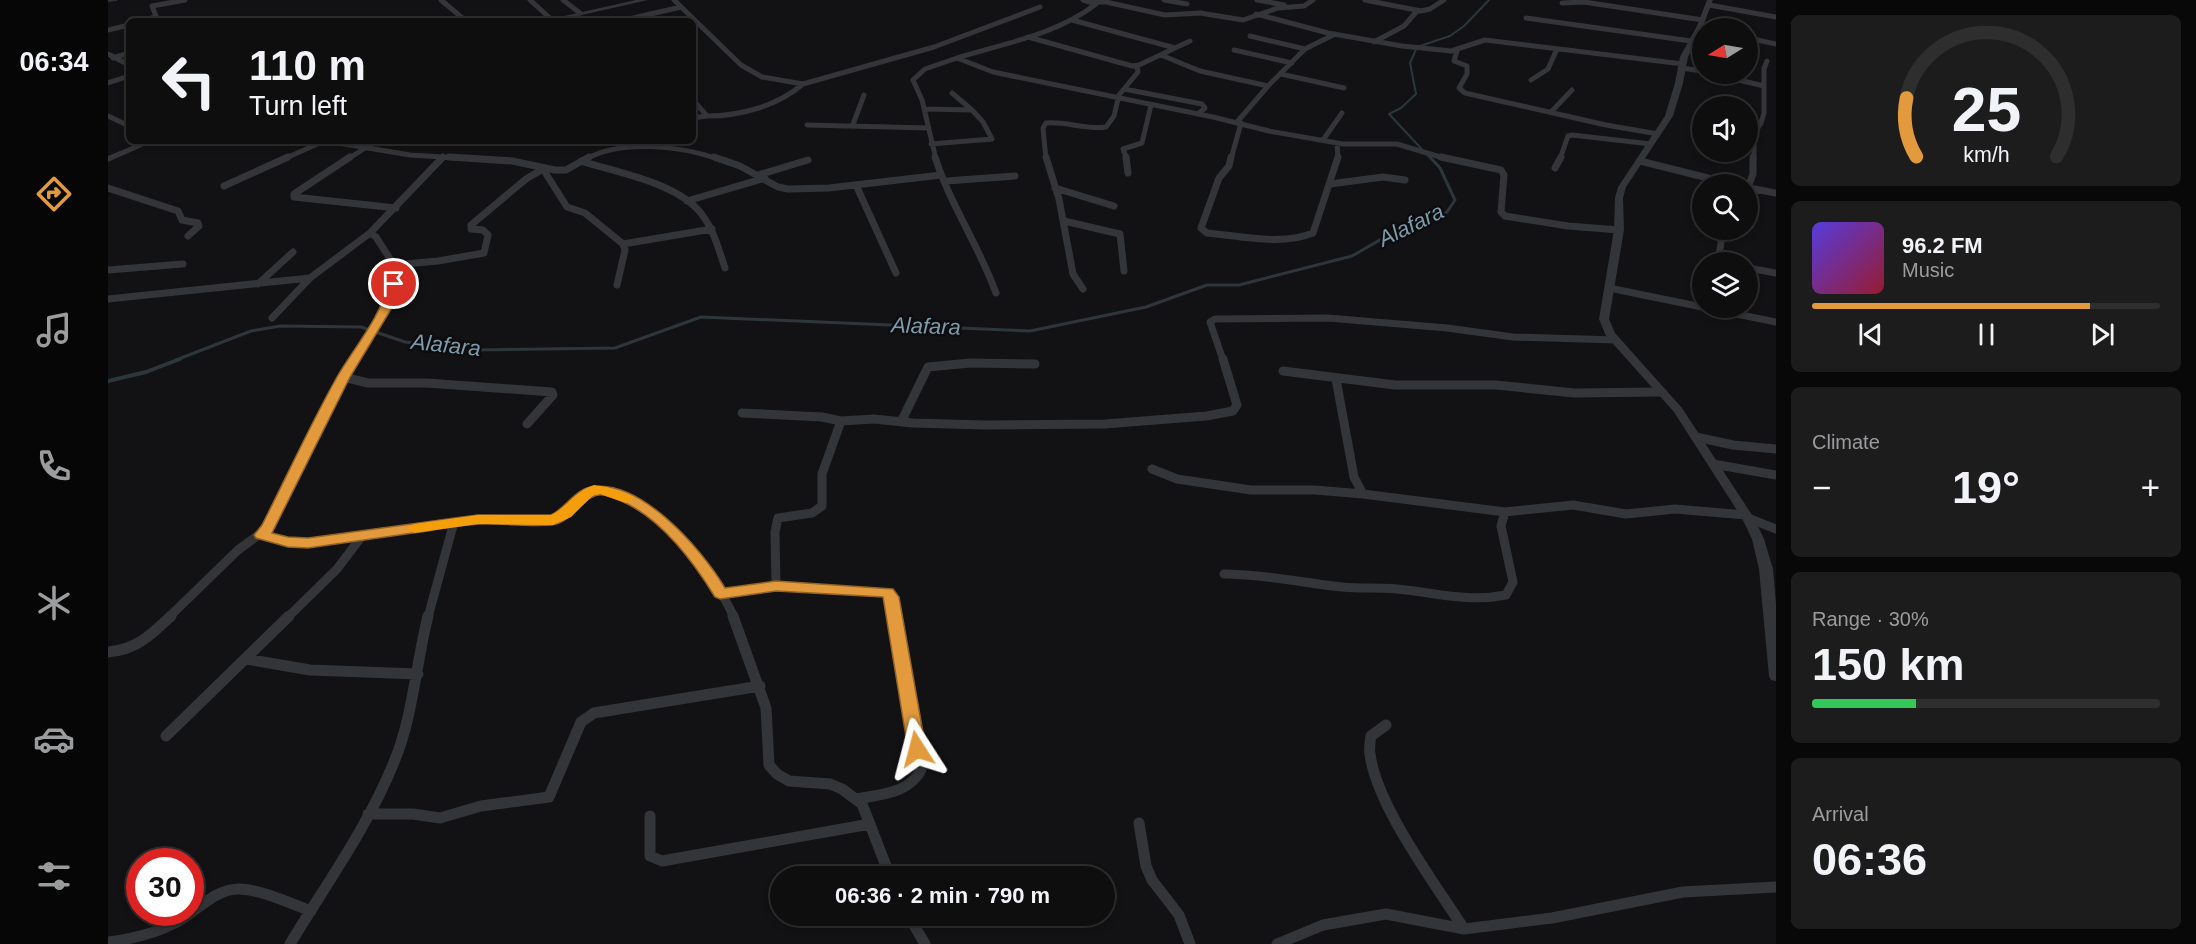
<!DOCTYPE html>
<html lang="en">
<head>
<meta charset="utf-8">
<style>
  body { margin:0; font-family:Arial,sans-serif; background:#1c1c1d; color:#f1f3f6; height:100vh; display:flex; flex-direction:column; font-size:22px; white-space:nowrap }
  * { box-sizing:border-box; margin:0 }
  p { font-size:20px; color:#9b9c9e }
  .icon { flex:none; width:33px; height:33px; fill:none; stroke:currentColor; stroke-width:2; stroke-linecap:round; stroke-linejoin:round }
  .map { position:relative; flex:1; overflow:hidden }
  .sheet { display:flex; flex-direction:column; gap:15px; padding:15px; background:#080808; width:420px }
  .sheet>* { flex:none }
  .guide { position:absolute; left:18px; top:18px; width:570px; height:126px; border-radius:9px; box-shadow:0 3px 9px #0003,0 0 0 2px #2e2e2f; background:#0e0e0f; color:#f1f3f6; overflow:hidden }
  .needle { width:39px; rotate:259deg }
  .tools { position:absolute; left:1584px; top:18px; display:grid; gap:12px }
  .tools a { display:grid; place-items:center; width:66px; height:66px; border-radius:50%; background:#0e0e0f; box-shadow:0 3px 9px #0003,0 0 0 2px #2e2e2f; font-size:30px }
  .speed { position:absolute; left:18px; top:848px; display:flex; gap:12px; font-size:30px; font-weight:700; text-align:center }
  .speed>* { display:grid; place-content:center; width:78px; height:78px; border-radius:50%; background:#0e0e0f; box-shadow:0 3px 9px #0003,0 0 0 2px #2e2e2f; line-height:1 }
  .speed .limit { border:9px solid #d22; background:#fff; color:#111 }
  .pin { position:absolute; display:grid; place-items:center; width:51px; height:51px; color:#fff; margin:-26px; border:3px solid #fff; border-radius:50%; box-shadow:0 2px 6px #0007 }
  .me { position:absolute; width:66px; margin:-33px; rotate:351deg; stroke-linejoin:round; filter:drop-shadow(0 0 4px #0008) }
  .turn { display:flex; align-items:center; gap:21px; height:126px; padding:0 24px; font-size:27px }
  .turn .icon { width:78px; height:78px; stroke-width:2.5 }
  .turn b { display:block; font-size:42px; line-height:51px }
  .big { font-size:45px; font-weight:800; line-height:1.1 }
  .sheet .card { flex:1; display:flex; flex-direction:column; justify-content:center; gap:9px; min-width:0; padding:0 21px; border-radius:9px; background:#1c1c1d }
  .sheet .dial { align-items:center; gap:0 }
  .dial svg { height:156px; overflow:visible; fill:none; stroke:#2e2e2f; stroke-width:7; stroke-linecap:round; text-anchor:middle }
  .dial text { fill:#f1f3f6; stroke:none }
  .song { display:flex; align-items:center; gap:18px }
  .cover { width:72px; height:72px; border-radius:9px; background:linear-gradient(135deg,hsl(250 70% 55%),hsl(350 70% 35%)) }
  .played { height:6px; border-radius:3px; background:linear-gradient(90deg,#e29a3c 80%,#2e2e2f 80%) }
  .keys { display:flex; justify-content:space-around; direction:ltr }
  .heat { display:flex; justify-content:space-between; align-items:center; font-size:33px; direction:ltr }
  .charge { height:9px; border-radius:4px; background:linear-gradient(90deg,#34c759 30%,#2e2e2f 0) }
  .trip { position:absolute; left:662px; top:866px; width:345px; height:60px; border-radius:30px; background:#0e0e0f; box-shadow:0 3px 9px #0003,0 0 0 2px #2e2e2f; font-weight:800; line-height:60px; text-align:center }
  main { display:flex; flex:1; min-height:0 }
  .tabs { display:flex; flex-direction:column; width:108px; justify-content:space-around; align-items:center; background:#060606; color:#9b9c9e }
  .tabs .icon { width:42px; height:42px }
  .tabs .active { color:#e29a3c }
  .tabs b { font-size:27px; color:#f1f3f6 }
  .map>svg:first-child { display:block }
</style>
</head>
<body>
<main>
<nav class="tabs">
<b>06:34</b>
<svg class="icon active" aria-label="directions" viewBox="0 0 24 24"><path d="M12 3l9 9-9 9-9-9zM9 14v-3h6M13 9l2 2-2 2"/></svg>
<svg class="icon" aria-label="music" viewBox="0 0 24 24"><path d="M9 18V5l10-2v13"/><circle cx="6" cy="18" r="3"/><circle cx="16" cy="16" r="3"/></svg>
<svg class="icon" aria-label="phone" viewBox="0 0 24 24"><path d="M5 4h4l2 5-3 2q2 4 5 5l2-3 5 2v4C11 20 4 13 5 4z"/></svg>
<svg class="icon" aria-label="climate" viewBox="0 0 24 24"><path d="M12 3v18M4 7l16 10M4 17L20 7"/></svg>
<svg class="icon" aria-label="car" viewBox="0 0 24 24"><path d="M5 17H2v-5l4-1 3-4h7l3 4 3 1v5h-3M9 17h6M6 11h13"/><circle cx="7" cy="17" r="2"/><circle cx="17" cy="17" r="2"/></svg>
<svg class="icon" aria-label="filters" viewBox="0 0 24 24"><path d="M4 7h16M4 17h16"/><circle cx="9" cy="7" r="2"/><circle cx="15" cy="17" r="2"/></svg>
</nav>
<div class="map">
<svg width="1668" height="944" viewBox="0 0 1668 944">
  <rect width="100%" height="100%" fill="#121214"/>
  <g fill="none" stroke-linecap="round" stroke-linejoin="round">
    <!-- stream-far2 -->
    <path stroke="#2d363b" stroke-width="2" d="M0,1L8,0
      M1323,159L1281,114L1293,108L1308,94L1302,63L1309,47L1342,36L1356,26L1381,0"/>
    <!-- stream-far1 -->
    <path stroke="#2d363b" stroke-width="3" d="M68,360L143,331L172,326L253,327L297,342L365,350L507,348L593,317L922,331L1038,307L1099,285H1131L1244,256L1289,230L1317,223L1339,212L1347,200L1332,168L1322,157"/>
    <!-- stream -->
    <path stroke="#2d363b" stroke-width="4" d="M0,381L38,372L72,359"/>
    <!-- minor-far3 -->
    <path stroke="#343538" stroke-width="5" d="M333,0L358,21
      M422,0L444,20
      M455,0L472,13
      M566,0L633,65L654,77L695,84L826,47L932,7
      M975,0L988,4C948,35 897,43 849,58L885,72L1105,117L1161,131L1235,144H1289L1339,159
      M1056,0L1079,4
      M1149,0L1176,5
      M1257,0L1313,11L1322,9L1336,0
      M987,2H998L1057,15L1092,13L1135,20L1170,8L1196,6L1205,0
      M1454,3L1476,2L1595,20
      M1601,5L1668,17
      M1148,14L1220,33L1294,46L1343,51L1377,40L1575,64
      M1418,18L1583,41
      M964,20L1067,48
      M37,21L48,16L44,6L77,0
      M512,21L573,7
      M1592,26L1602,28
      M0,30L21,25
      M1142,36L1197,49L1227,34
      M920,37L1024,66L1031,65L1082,41
      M1640,38L1668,44
      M1266,42L1296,26L1309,11
      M1126,50L1184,63
      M1349,51L1346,61L1359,66V74L1351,88L1357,93L1498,125L1550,134
      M0,54L21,65
      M1053,55L1092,71L1160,86L1129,122
      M5,58L21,53
      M1574,68L1594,71
      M1173,74L1236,88
      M1605,74L1656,86V113L1653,123L1646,134V159
      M1423,80L1440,69L1449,49
      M0,83L21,76
      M1160,86L1197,49
      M1656,86V69L1659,61
      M1016,89L1094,104L1097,108L1090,114
      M844,93L864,110
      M585,100L599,116C633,116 669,106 695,84
      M817,109L864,110L875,122L884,139L823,144
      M1443,112L1464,90
      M0,116L21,126
      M585,118L599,116
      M699,125L821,128
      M744,127L756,95
      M1215,140L1234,113
      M218,141L302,155L367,159
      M1229,143L1230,159
      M176,159L216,141
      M240,159L257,148
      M333,159L335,157
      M478,159C514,139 573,146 610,159
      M828,159L814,100L805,80L817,69L849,58
      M938,159L935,128L938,123C958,121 978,130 998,127L1006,116L1011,95L1030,72L1029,66
      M1019,159L1015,149L1034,143L1043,105
      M1123,159L1133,123
      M1452,159L1460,136L1464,135L1543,144"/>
    <!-- minor-far2 -->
    <path stroke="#343538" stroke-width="7" d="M242,157L186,194V197L288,208
      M341,157L404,161L447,170H458L481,157
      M606,157L632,166L670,187L680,189L721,188L833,175
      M827,157C842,204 871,246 888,293
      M938,157L951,199L965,274L975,289
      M1018,157L1020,173
      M1123,157L1121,166L1111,178L1093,228L1099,233C1132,236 1174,246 1205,233L1230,157
      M1333,157L1393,170L1396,175L1393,212L1397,216L1460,226L1511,230
      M473,161C510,173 572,183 595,216C606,231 611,250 617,268
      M1532,161L1624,184
      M1447,168L1453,157
      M435,169L459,207L477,213L515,244L517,250L509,285
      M650,175L700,160
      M838,181L907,176
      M1222,184L1275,177L1297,180
      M748,185L788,273
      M116,186L180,157
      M1640,187L1645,174V157
      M0,188L70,211L74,220L90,223L91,226L80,236
      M947,188L1006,206
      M1641,188L1668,193
      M579,201L657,178
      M1640,216L1646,214L1645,189
      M956,221L1012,234L1016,271
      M515,244L604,229
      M1610,262L1615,230
      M286,265L330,261L376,253L380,235L375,230L363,229V225L418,179L435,169
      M1640,268L1668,273
      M0,270L75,264
      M150,284L185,252
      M1501,288L1668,322
      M0,299L202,278
      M164,318L202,278L262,233L335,157
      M245,360L282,301L287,274L286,265L268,237L262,233
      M1115,360L1102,322L1107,319L1220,318L1339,328L1405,337L1508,340"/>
    <!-- minor-far1 -->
    <path stroke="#343538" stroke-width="9" d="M1175,371L1287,385H1388L1466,393L1554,392
      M235,377L260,383H319L444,392L445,395L419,424
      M1228,379L1246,477L1255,494
      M634,413L714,417L733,421L766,419L805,423L876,425L997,424L1098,416L1125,411L1129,405L1115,359
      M794,420L820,367L862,363L927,364
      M1588,437L1625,445L1668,449
      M1605,464L1668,475
      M1044,469L1069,479L1143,490H1207L1255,494L1397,512L1465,505L1518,514L1567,509L1638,515
      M1640,518L1668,529
      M153,535L180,542L200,543C237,538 275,532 312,527C332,524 352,520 371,519C395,518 420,523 444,520C462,517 473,490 487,490C545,491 604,570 626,617
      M1116,574C1156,574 1195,583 1234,587C1255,589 1277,587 1298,590C1333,594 1363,602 1398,595L1405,582L1393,526L1397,512
      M668,586L779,593L784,597L787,617
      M612,594L668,586L667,532L670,518L704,513L714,506V474L733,421
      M61,617L130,550L160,528L246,359
      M180,617L229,569L254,536
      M320,617L346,522"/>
    <!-- minor -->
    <path stroke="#343538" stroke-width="11" d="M625,616L658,708L661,765L669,774L681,781L722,784L734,789L754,804L782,876
      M0,652C28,650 43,635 63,616
      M138,659L202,670L310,674
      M1278,725L1263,736C1262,742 1261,749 1262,754C1268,805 1328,885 1356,929
      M58,736L181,616
      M749,799C773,794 800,794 813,770L787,616
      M260,814H305L332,818L373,806L441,797L473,722L486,713L652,686
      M542,816V856L554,861L762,824
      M1031,823L1038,866L1044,880L1071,915L1082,944
      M800,915L817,944
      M0,942C23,939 46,934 67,923C88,913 106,888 132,889C155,890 181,903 203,911
      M182,944C217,886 261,825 286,762C305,717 308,663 320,616
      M1169,944L1215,925L1278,914L1356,929L1444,918L1575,892L1668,887"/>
    <!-- tertiary -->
    <path fill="#343538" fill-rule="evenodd" d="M528,0H540L447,21H434Z
      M1599,0H1605L1595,26L1580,57L1575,83L1565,116L1518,187L1515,198L1516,230L1501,319L1507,333L1574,408L1646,518L1656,539L1665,569L1668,604V681L1663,680L1661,676L1651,569L1644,539L1634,518L1566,412L1498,336L1491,319L1506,230L1507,198L1510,187L1557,116L1567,83L1572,57L1589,26Z
      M36,141H47L0,162V156Z"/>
  </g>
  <!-- route -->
  <path fill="#e29a3c" stroke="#936427" stroke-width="1.5" d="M286,281L292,284L288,301L242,377L164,533L180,537L200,538L370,515H443C456,509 467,491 479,488C529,474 594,549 617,588L668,581L785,589L791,597L818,749L815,754L809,756L803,754L800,749L775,597L668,591L612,599L607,597C582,556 545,507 496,495C477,491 466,523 443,525C419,527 395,523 371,524C351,525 331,529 312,532C275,537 237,543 200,548L180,547L148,538L146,535L154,525C179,476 202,425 229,377C247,346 272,319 280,284Z"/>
  <!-- slow -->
  <path fill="#f59e0b" d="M486,485L499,487L523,496L525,499L518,503L492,494L485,495L463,517L445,525L370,524L306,533L299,528L306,524L370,515H443C460,507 468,490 486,485Z"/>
  <g text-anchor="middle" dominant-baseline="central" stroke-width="5" stroke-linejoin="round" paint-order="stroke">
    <!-- water labels -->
    <g font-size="22" font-style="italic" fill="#7e9bac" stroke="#0d0d0f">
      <text transform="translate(1303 225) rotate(-26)">Alafara</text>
      <text transform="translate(818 326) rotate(2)">Alafara</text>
      <text transform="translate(338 345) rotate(6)">Alafara</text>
    </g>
  </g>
</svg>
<div class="tools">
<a><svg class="needle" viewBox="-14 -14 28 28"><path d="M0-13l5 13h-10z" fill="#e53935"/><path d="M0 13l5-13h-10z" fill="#9b9c9e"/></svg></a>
<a><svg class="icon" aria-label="sound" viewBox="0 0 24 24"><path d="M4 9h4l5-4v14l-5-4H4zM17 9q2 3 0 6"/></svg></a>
<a><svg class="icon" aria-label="search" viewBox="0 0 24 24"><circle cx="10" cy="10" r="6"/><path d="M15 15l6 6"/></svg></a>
<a><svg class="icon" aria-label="layers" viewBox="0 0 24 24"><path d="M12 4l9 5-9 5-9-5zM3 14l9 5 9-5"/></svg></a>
</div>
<div class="speed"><div class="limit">30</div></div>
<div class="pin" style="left:286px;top:284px;background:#d93025"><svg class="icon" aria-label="arrive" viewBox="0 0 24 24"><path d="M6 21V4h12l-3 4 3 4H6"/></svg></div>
<svg class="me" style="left:809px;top:749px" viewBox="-20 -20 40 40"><path d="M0-17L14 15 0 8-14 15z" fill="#e29a3c" stroke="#fff" stroke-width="4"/></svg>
<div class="trip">06:36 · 2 min · 790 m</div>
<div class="guide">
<div class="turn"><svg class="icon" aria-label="left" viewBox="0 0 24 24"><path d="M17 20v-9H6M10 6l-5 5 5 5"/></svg><div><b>110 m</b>Turn left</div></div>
</div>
</div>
<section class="sheet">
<div class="card dial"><svg viewBox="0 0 100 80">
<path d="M14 69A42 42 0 1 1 86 69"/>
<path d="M14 69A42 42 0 0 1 9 39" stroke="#e29a3c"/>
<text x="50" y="56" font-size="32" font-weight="700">25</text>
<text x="50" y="72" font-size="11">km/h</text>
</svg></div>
<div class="card">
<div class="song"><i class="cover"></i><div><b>96.2 FM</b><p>Music</p></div></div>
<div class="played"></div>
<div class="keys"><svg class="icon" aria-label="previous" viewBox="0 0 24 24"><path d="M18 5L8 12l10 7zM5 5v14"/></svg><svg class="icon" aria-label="pause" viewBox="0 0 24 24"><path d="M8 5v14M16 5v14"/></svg><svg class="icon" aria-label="next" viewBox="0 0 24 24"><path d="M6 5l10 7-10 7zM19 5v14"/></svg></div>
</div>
<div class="card"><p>Climate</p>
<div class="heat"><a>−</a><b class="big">19°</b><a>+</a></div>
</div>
<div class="card"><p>Range · 30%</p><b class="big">150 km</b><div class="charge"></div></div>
<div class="card"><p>Arrival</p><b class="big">06:36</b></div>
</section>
</main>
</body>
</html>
